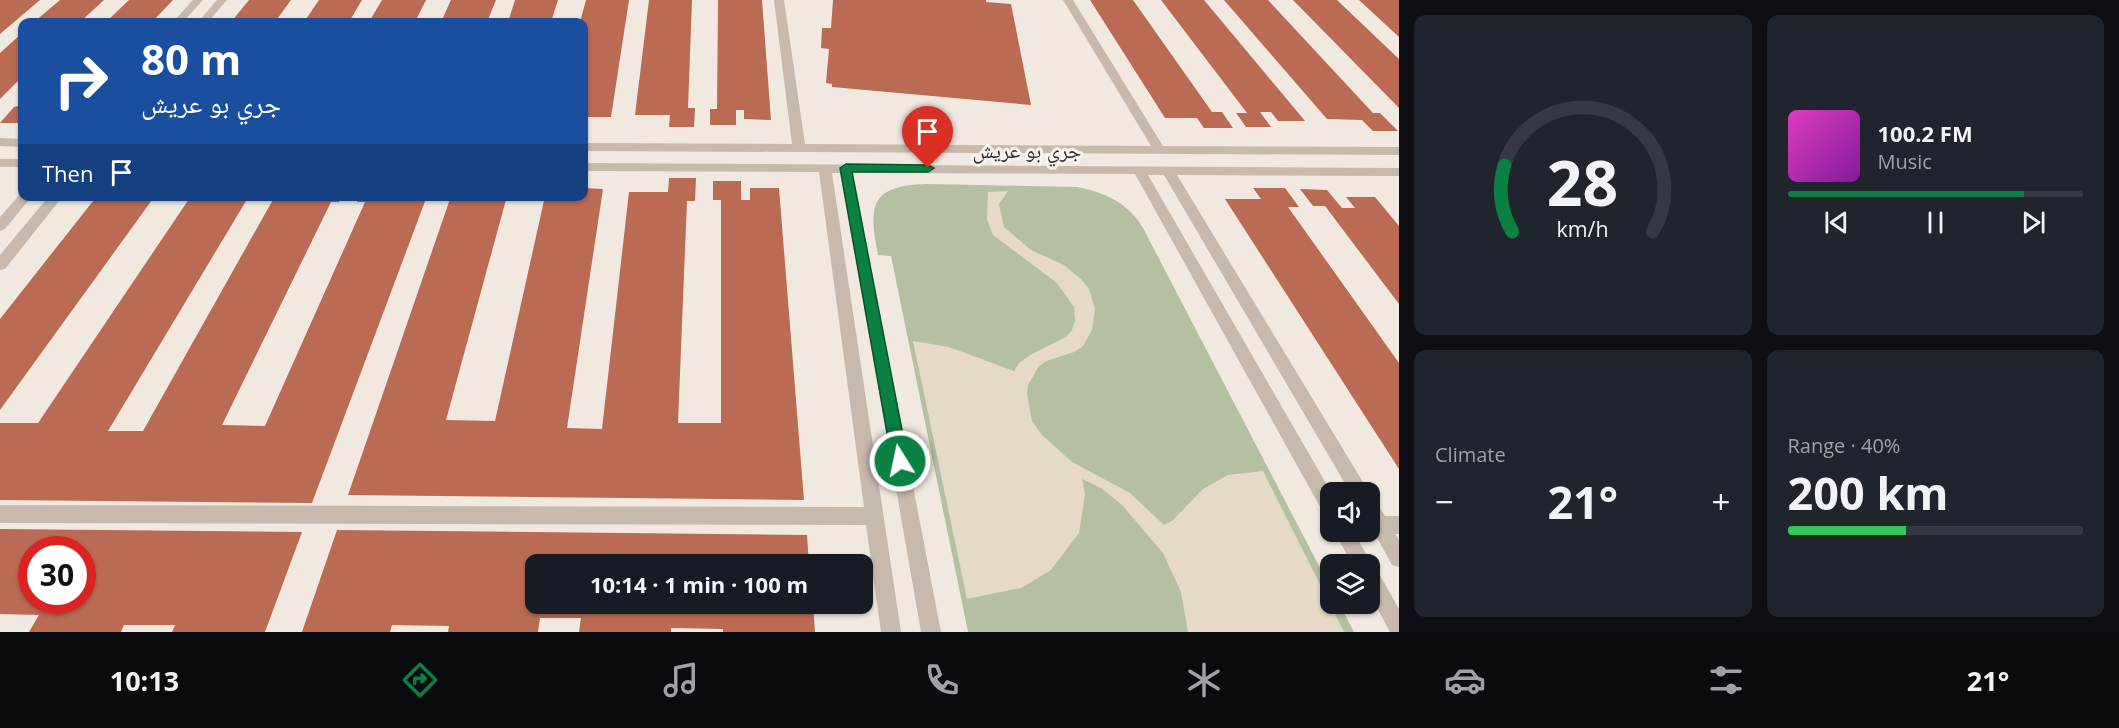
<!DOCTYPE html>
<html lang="en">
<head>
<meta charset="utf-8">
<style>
  body { margin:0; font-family:"Open Sans","Noto Naskh Arabic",sans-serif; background:#20242c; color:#f1f3f6; height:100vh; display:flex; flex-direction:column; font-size:22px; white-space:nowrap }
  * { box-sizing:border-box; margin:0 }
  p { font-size:20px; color:#9ea1a6 }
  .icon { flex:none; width:33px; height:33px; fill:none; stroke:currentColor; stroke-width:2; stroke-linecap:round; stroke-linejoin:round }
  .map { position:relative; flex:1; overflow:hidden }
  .side { display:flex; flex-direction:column; gap:15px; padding:15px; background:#0d0f14; width:720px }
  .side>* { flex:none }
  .hud { position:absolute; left:18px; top:18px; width:570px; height:183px; border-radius:12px; box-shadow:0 2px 4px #0004; background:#1a4fa0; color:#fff; overflow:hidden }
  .tools { position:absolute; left:1320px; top:482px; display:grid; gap:12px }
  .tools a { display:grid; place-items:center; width:60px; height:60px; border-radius:12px; background:#171b24; box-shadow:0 2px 4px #0004; font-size:30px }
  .speed { position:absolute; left:18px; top:536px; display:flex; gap:12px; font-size:30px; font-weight:700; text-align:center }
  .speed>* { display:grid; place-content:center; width:78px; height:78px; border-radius:50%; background:#171b24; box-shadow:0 2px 4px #0004; line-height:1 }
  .speed .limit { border:9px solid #d22; background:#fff; color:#111 }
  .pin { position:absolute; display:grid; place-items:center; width:51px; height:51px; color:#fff; margin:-62px -26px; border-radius:50% 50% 50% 0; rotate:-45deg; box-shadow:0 0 6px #0007 }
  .pin .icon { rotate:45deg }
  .me { position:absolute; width:66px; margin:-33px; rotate:350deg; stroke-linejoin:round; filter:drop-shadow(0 0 4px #0008) }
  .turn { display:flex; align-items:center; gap:21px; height:126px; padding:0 24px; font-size:27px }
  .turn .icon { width:78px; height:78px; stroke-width:2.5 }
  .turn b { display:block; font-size:42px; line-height:51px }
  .then { display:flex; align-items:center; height:57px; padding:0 24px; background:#0003; gap:12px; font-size:22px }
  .big { font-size:45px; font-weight:700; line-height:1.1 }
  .side .tile { flex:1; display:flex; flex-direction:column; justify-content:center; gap:9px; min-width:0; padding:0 21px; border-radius:12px; background:#20242c }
  .side .dial { align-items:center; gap:0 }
  .dial svg { height:156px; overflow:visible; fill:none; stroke:#363941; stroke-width:7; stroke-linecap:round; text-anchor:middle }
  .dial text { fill:#f1f3f6; stroke:none }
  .song { display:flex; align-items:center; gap:18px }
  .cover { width:72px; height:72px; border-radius:9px; background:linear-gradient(135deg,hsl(310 70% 55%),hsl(290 70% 35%)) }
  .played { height:6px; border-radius:3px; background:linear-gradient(90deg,#0b8043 80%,#363941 80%) }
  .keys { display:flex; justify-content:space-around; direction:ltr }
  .heat { display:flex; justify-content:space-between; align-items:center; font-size:33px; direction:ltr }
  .charge { height:9px; border-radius:4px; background:linear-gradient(90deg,#34c759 40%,#363941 0) }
  .side .tiles { flex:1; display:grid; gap:15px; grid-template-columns:repeat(2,1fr) }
  .trip { position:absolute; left:525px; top:554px; width:348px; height:60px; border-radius:12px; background:#171b24; box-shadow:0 2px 4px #0004; font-weight:700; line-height:60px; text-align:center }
  .dock { display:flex; height:96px; justify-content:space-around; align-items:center; background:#090b0e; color:#9ea1a6 }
  .dock .icon { width:42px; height:42px }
  .dock .selected { color:#0b8043 }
  .dock b { font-size:27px; color:#f1f3f6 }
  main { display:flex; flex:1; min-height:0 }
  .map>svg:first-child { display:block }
</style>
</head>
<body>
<main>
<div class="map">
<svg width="1399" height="632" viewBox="0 0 1399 632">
  <rect width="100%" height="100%" fill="#f1e9e0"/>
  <!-- green -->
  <path fill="#b5bfa1" d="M925,184L1077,187C1104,192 1129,203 1143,228L1330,587V603H1339L1354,632H968L891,256L878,255C869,208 868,186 925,184Z"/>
  <!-- plaza -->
  <path fill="#e7d9c8" d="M1008,191L999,204L1004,227L1031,250L1064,265L1082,280L1089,289L1095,309L1092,330L1083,346L1074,352L1046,361L1039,366L1028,385L1027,394L1032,421L1042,435L1072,462L1130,493L1164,525L1172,521L1203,489L1228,475L1263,471L1344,632H1188L1181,592L1163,553L1122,505L1101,488L1082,479L1085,494L1079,533L1051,570L1021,588L967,599L913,341L949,347L1014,371L1019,363L1030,355L1066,337L1072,330L1075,320L1074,307L1057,283L993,235L987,219L988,192Z"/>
  <!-- building -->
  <path fill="#bb6b54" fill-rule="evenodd" d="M0,0H40L0,34Z
    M60,0H104L80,22H34Z
    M129,0H173L152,22H106Z
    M249,0H291L275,22H231Z
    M319,0H362L349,22H304Z
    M382,0H426L415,22H369Z
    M451,0H496L487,22H441Z
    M515,0H558L551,22H508Z
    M586,0H629L611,117H585L587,108H584V22H580Z
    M649,0H692L688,108H695L694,127H669L670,115H635Z
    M718,0H762L771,120L744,119V110H736V125H710V109H717Z
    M833,0H986V2L1011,4L1031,105L832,87V84L826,83L829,49L821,48L822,28H831Z
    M1090,0H1133L1212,112H1222L1233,128H1204L1197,118H1165Z
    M1161,0H1204L1305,121H1278L1271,112H1260L1271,127H1246L1236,113H1247Z
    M1224,0H1268L1373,113H1380L1398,131H1373L1362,120L1327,119Z
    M1293,0H1337L1399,59V108Z
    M1359,0H1399V37Z
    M22,33V77L0,99V53Z
    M22,105V123H0L14,107Z
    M669,178H696L695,201H687L678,423H721V200H713V181H741V200H750V188H779L804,500L348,495L451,196H507L446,420L495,421L545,196L572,200L573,196H584V188L603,189L567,428L602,429L629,192H668Z
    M1253,188H1285L1299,207H1288L1399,363V469L1225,199H1261Z
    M1300,189L1327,190L1342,208H1355L1346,197H1375L1399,226V304L1325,206H1313Z
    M97,196H165L162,200H152L0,410V319Z
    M180,196H207L204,201H217L220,196H249L108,431H143L275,196H342L339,202H331L222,425L265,426L365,202H357L359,196H388L386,201H395L397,196H427L312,503L0,500V423H38L189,199H178Z
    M0,529L302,532L265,632H172L175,625H124L121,632H29L39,615L0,614ZM32,549H82V600H32Z
    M337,530L807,535L809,564H536V603H813L815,632H723V629L671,628V632H579L581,618H540L538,632H448L449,626L392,625L390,632H302Z"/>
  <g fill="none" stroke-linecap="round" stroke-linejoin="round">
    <!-- minor -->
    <path fill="#c8b9ad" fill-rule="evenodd" d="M193,0H203L183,22H173Z
      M217,0H227L208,22H198Z
      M774,0H784L805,144L1151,146L1063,0H1073L1163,146L1399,147V155L584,151V143L792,144Z
      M0,138L22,139V147L0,146Z
      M0,159H22V167H0Z
      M584,163L1399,168V176L1177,175L1369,492H1350L1164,175H1148L1331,492L1330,516L1324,514L1135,174L853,173L941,632H921L841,173H832L901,632H881L866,525L0,523V505L864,507L819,172L584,171Z
      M21,193L22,196H32L5,229L0,231V217Z
      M49,196H63L5,269L0,270V255Z
      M1370,500L1376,502L1385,516H1399V534H1395L1399,540V567L1392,565L1375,534L1365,531H1370Z
      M1334,531H1353L1372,564L1370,567L1377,570L1399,609V632H1390L1370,595V564H1352Z"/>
  </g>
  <!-- route -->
  <path fill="#0b8043" stroke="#07532c" stroke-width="1.5" d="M846,164L928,165L934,168L928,172H852L908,461L906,466L900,468L895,466L892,461L840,168Z"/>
  <g text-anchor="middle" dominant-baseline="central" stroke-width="6" stroke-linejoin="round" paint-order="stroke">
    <!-- street labels -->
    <g font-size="21" fill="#372e2b" stroke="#f9f3ec">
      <text x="1027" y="150">جري بو عريش</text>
    </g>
  </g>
</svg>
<div class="tools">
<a><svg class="icon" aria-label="sound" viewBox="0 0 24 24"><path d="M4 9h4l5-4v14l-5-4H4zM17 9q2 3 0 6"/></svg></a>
<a><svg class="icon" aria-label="layers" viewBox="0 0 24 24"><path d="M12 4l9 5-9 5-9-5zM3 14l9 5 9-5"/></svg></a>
</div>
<div class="speed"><div class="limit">30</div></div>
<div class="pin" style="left:928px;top:168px;background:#d93025"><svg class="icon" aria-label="arrive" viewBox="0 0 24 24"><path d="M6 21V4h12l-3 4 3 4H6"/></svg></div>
<svg class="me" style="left:900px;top:461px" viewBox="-20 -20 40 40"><circle r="17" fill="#0b8043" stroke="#fff" stroke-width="3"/><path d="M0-11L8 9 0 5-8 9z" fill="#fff"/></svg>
<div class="trip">10:14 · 1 min · 100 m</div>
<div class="hud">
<div class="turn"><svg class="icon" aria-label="right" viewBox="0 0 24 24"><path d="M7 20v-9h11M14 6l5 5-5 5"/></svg><div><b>80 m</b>جري بو عريش</div></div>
<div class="then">Then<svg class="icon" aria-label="arrive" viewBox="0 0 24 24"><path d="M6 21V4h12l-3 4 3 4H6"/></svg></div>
</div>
</div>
<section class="side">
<div class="tiles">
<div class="tile dial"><svg viewBox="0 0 100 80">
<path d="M14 69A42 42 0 1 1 86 69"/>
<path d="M14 69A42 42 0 0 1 10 35" stroke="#0b8043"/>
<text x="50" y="56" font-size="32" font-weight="700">28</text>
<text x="50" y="72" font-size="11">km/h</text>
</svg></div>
<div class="tile">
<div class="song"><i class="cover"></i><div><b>100.2 FM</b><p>Music</p></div></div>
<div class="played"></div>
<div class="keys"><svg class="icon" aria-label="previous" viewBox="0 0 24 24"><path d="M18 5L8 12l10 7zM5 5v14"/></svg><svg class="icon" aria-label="pause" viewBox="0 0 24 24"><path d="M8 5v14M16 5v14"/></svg><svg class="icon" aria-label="next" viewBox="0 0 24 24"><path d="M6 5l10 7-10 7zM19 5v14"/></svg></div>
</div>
<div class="tile"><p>Climate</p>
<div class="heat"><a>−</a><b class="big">21°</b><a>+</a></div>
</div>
<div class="tile"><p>Range · 40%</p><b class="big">200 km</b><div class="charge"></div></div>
</div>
</section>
</main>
<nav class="dock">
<b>10:13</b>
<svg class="icon selected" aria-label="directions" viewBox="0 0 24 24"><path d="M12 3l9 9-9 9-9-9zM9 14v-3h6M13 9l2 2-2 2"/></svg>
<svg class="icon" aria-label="music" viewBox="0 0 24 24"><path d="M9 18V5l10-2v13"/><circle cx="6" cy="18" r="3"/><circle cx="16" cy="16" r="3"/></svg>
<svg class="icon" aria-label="phone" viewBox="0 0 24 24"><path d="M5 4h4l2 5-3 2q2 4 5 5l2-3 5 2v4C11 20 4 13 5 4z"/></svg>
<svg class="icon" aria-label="climate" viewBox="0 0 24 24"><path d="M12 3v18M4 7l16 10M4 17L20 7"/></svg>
<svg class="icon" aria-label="car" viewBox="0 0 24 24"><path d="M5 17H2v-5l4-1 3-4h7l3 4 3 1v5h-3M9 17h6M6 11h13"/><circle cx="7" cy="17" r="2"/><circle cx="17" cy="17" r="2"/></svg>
<svg class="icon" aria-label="filters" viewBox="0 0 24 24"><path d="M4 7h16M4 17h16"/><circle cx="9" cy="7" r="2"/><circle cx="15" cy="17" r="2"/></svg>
<b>21°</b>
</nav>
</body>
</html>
